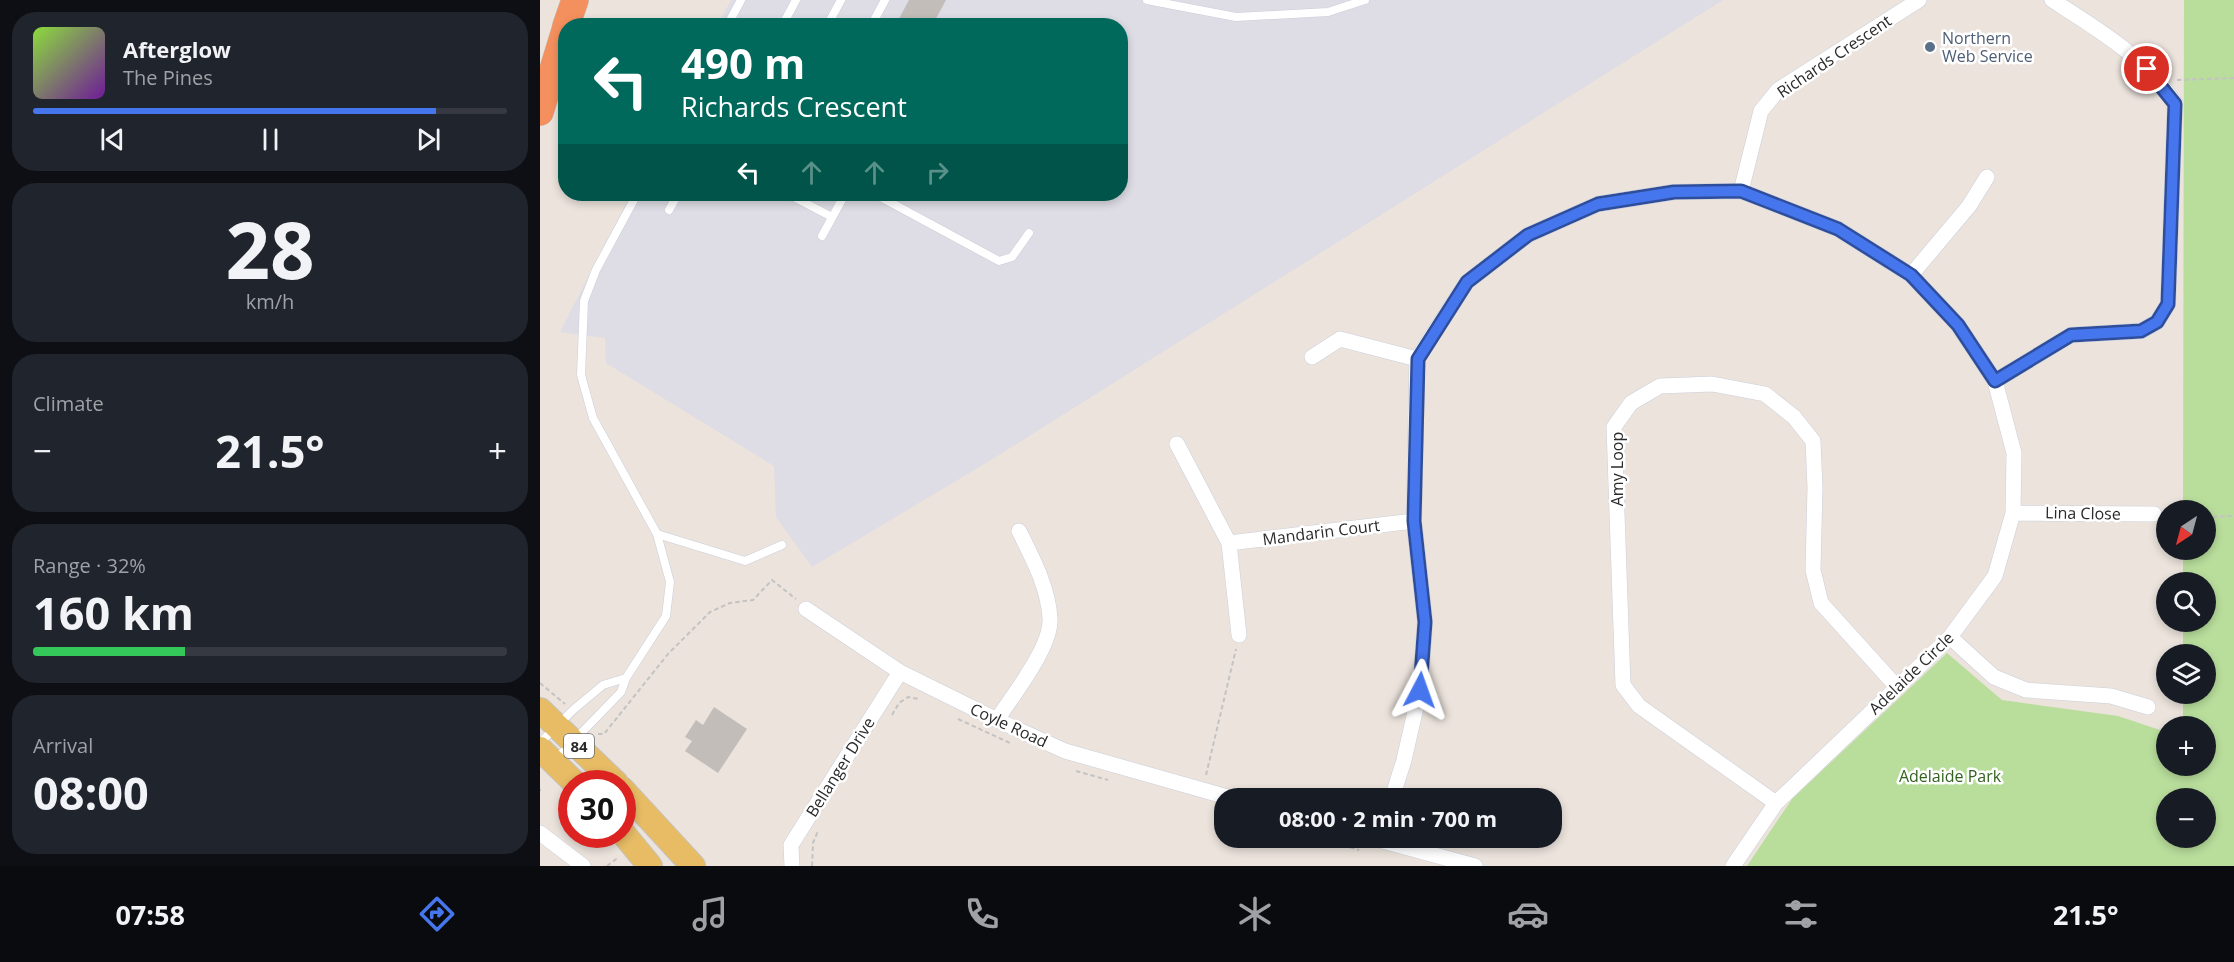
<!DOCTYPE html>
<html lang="en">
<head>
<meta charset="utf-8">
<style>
  body { margin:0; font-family:"Open Sans",sans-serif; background:#20242c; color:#f1f3f6; height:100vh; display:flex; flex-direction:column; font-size:22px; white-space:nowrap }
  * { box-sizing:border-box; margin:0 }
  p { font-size:20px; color:#9ea1a6 }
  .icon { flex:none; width:33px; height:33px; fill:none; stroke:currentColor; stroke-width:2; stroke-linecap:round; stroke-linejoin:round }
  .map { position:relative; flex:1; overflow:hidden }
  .panel { display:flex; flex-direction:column; gap:12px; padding:12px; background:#0d0f14; width:540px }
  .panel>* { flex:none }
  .top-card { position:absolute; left:18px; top:18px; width:570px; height:183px; border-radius:24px; box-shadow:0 3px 9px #0003; background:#00695c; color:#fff; overflow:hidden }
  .needle { width:39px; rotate:216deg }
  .controls { position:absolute; left:1616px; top:500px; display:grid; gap:12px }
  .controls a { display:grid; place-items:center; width:60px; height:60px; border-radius:50%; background:#171b24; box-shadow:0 3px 9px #0003; font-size:30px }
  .speed { position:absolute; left:18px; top:770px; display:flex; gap:12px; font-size:30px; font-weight:700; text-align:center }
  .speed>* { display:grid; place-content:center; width:78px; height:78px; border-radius:50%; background:#171b24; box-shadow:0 3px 9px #0003; line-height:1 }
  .speed .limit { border:9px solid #d22; background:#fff; color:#111 }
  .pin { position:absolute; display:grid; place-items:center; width:51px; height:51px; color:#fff; margin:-26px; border:3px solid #fff; border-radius:50%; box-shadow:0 2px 6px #0007 }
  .me { position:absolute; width:66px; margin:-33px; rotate:4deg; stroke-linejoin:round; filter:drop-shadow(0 0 4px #0008) }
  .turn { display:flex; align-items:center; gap:21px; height:126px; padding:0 24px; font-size:27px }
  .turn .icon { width:78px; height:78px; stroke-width:2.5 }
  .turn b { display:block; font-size:42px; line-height:51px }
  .lanes { display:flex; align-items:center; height:57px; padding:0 24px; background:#0003; justify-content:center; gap:30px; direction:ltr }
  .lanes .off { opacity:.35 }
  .big { font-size:45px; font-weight:700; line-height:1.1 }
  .panel .widget { flex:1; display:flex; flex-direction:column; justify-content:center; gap:9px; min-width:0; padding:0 21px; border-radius:24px; background:#20242c }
  .panel .dial { align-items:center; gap:0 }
  .dial b { font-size:78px; line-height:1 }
  .song { display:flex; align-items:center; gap:18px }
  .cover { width:72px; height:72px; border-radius:9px; background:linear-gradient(135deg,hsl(90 70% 55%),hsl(280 70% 35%)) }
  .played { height:6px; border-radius:3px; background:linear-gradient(90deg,#4676ee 85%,#363941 85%) }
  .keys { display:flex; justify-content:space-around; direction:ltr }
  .heat { display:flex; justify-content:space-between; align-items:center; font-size:33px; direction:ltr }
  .charge { height:9px; border-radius:4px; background:linear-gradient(90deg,#34c759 32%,#363941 0) }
  .trip { position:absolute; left:674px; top:788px; width:348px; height:60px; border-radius:24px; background:#171b24; box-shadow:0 3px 9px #0003; font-weight:700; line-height:60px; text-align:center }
  .tab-bar { display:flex; height:96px; justify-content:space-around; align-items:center; background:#090b0e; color:#9ea1a6 }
  .tab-bar .icon { width:42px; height:42px }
  .tab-bar .on { color:#4676ee }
  .tab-bar b { font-size:27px; color:#f1f3f6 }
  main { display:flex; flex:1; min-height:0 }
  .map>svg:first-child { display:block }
</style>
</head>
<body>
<main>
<section class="panel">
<div class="widget">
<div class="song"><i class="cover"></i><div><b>Afterglow</b><p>The Pines</p></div></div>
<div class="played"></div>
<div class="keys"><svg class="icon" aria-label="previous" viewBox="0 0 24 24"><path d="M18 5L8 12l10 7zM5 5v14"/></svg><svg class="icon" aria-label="pause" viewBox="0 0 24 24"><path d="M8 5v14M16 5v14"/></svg><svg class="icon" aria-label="next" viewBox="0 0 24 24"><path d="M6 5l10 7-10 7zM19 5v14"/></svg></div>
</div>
<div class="widget dial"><b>28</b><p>km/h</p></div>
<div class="widget"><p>Climate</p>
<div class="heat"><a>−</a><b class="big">21.5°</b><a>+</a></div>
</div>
<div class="widget"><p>Range · 32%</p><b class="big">160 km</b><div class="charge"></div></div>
<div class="widget"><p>Arrival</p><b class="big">08:00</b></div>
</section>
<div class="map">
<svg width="1694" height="866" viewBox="0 0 1694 866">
  <rect width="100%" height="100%" fill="#ebe3dc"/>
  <!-- industrial -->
  <path fill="#dedce4" d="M191,0H1183L446,463L272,567L236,517L234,466L66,363L65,338L20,332L91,194H580V26L178,25Z"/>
  <!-- green -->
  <path fill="#b9de9c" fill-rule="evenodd" d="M1644,0H1694V866H1207L1252,799L1407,653L1462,700L1578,716L1626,732V765H1665V726H1643V693H1665V654H1643V621H1665V582H1643V549H1665V510H1643ZM1626,798H1665V837H1626Z"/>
  <!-- building -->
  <path fill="#c3bdb9" d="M369,0H406L392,26H355Z
    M174,707L207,729L178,773L145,751L152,741L145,737L156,720L163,725Z"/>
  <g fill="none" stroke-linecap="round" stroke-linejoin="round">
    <defs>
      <path id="service" d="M607,0L696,17L788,12L825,0
        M187,26L201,0
        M242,26L256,0
        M287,26L301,0
        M331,26L345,0
        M248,194L292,217
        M335,194L459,261L472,257L489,233
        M129,210L138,194
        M282,236L305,194
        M117,534L205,561L242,545
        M0,743L33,710L63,685L86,678
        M16,759L81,692L86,678L126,616L130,582L117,534L53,418L41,375L44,301L56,270L97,194"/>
      <path id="minor" d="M1201,191L1221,111L1238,90L1379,0
        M1371,275L1429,206L1447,177
        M772,357L800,339L877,359
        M1455,381L1531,335L1601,331L1617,322L1628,304L1635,103C1600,54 1562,32 1512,0
        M637,444L689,543L699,635
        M1473,513L1614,514
        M689,543L874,521
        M266,609L360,672L457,720L525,751L691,798
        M1410,637L1454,677L1486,690L1571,696L1608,707
        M457,720C472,696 512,647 510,618C508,587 493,559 479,531
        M852,798L864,760L880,690L885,622L874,521L877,359L927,282L988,235L1058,204L1134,192L1201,191L1298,229L1371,275L1418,325L1455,381L1474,453L1473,513L1455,576L1410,637L1236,803L1193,866
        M1236,803L1099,706L1083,685L1074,427L1091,403L1120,386L1172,384L1225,394L1254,417L1273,441L1275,488L1273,570L1281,603L1357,687
        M0,833L43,866
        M828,837L935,866
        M252,866L251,845L360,672"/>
      <path id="primary" d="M0,710L76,783
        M0,749L35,783
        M82,789L153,866
        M82,832L110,866"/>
      <path id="motorway" d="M26,26L35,0
        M0,112L26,27"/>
    </defs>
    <!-- service casing -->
    <use href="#service" stroke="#cbcfda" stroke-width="9"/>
    <!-- minor casing -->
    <use href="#minor" stroke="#cbcfda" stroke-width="16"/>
    <!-- primary casing -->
    <use href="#primary" stroke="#c3c3c3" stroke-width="26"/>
    <!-- motorway casing -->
    <use href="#motorway" stroke="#c3c3c3" stroke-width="28"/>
    <!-- path -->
    <path stroke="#c3c3c3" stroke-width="2" stroke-dasharray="4.5 3" stroke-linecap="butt" d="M1637,80L1694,78
      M1665,517L1694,516
      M0,683L25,704
      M352,715L359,703L368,697L379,699
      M418,719L470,743
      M58,734H64L128,654L170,612L190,603L213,600L232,580L256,599
      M536,771L568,780
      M666,775L696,649
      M0,790H1
      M774,837L819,850
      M67,866L79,857
      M272,866L273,843L278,831"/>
    <!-- service -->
    <use href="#service" stroke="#fff" stroke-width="8"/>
    <!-- minor -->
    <use href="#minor" stroke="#fff" stroke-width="15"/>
    <!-- primary -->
    <use href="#primary" stroke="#e7bc65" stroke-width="24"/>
    <!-- motorway -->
    <use href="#motorway" stroke="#f4905e" stroke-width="27"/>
  </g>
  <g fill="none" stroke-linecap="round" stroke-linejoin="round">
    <defs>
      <path id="route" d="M880,690L885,622L874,521L878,359L927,282L988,235L1058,204L1134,192L1201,191L1298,229L1371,275L1418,325L1455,381L1531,335L1601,331L1617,322L1628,304L1635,104L1607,69"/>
    </defs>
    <!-- route casing -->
    <use href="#route" stroke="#2e4d9b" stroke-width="15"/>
    <!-- route -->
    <use href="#route" stroke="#4676ee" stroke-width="10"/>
  </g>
  <!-- markers -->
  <circle fill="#5c6f8a" stroke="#fff" stroke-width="2" cx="1390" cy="47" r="6"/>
  <g text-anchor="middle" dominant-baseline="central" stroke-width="5" stroke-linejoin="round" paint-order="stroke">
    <!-- shield labels -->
    <rect fill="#fff" stroke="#6a6a6a" stroke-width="1.5" x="24" y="734" width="30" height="24" rx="4.5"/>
    <g font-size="15" font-weight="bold" fill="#2a2a2a">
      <text x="39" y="746">84</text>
    </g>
    <!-- service labels -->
    <g font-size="16" fill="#4e5e75" stroke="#fff" text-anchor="start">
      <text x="1402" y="38">Northern<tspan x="1402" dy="18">Web Service</tspan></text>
    </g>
    <!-- street labels -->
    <g font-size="16" fill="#2a2a2a" stroke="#fff">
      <text transform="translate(1294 56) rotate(-34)">Richards Crescent</text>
      <text transform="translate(1077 469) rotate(-90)">Amy Loop</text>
      <text transform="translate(1543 513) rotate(1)">Lina Close</text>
      <text transform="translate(781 532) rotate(-7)">Mandarin Court</text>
      <text transform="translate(1371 673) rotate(-44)">Adelaide Circle</text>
      <text transform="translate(469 725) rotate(25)">Coyle Road</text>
      <text transform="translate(300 767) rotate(-58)">Bellanger Drive</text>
    </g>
    <!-- park labels -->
    <g font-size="16" fill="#33621e" stroke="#fff">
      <text x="1410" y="776">Adelaide Park</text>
    </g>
  </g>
</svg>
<div class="controls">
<a><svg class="needle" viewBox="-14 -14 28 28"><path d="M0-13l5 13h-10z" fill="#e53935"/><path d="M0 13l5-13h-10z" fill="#9ea1a6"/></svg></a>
<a><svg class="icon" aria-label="search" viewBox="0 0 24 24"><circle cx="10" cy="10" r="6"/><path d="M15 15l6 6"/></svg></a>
<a><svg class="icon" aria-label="layers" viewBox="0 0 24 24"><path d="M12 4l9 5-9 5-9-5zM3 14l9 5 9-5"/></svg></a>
<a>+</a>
<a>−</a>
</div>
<div class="speed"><div class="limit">30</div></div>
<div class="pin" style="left:1607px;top:69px;background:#d93025"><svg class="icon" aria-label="arrive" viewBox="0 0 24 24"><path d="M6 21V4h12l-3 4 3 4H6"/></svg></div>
<svg class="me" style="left:880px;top:690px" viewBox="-20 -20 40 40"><path d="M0-17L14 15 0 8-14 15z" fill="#4676ee" stroke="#fff" stroke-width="4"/></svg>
<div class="trip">08:00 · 2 min · 700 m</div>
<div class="top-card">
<div class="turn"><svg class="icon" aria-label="left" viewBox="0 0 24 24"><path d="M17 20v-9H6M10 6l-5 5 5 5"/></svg><div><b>490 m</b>Richards Crescent</div></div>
<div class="lanes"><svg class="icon" aria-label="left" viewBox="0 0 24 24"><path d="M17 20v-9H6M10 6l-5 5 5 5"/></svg><svg class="icon off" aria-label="ahead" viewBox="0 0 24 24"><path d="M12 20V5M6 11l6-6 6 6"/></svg><svg class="icon off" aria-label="ahead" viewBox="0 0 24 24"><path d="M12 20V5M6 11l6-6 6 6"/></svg><svg class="icon off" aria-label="right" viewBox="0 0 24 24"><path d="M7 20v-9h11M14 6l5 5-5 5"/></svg></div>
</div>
</div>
</main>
<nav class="tab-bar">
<b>07:58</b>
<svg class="icon on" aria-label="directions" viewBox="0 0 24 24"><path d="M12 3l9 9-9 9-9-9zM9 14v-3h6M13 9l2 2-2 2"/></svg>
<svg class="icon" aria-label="music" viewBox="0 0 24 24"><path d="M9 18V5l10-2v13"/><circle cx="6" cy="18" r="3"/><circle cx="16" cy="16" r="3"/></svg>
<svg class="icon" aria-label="phone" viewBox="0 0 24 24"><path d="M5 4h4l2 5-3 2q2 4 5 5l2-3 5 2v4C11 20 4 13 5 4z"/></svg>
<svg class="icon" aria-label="climate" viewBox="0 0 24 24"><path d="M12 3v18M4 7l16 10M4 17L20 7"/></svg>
<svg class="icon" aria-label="car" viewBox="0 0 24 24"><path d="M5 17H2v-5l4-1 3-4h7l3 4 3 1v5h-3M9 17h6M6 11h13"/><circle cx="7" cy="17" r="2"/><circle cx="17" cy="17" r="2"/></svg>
<svg class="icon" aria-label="filters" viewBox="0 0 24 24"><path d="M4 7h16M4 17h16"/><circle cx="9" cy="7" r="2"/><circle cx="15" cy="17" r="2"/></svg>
<b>21.5°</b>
</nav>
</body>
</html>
